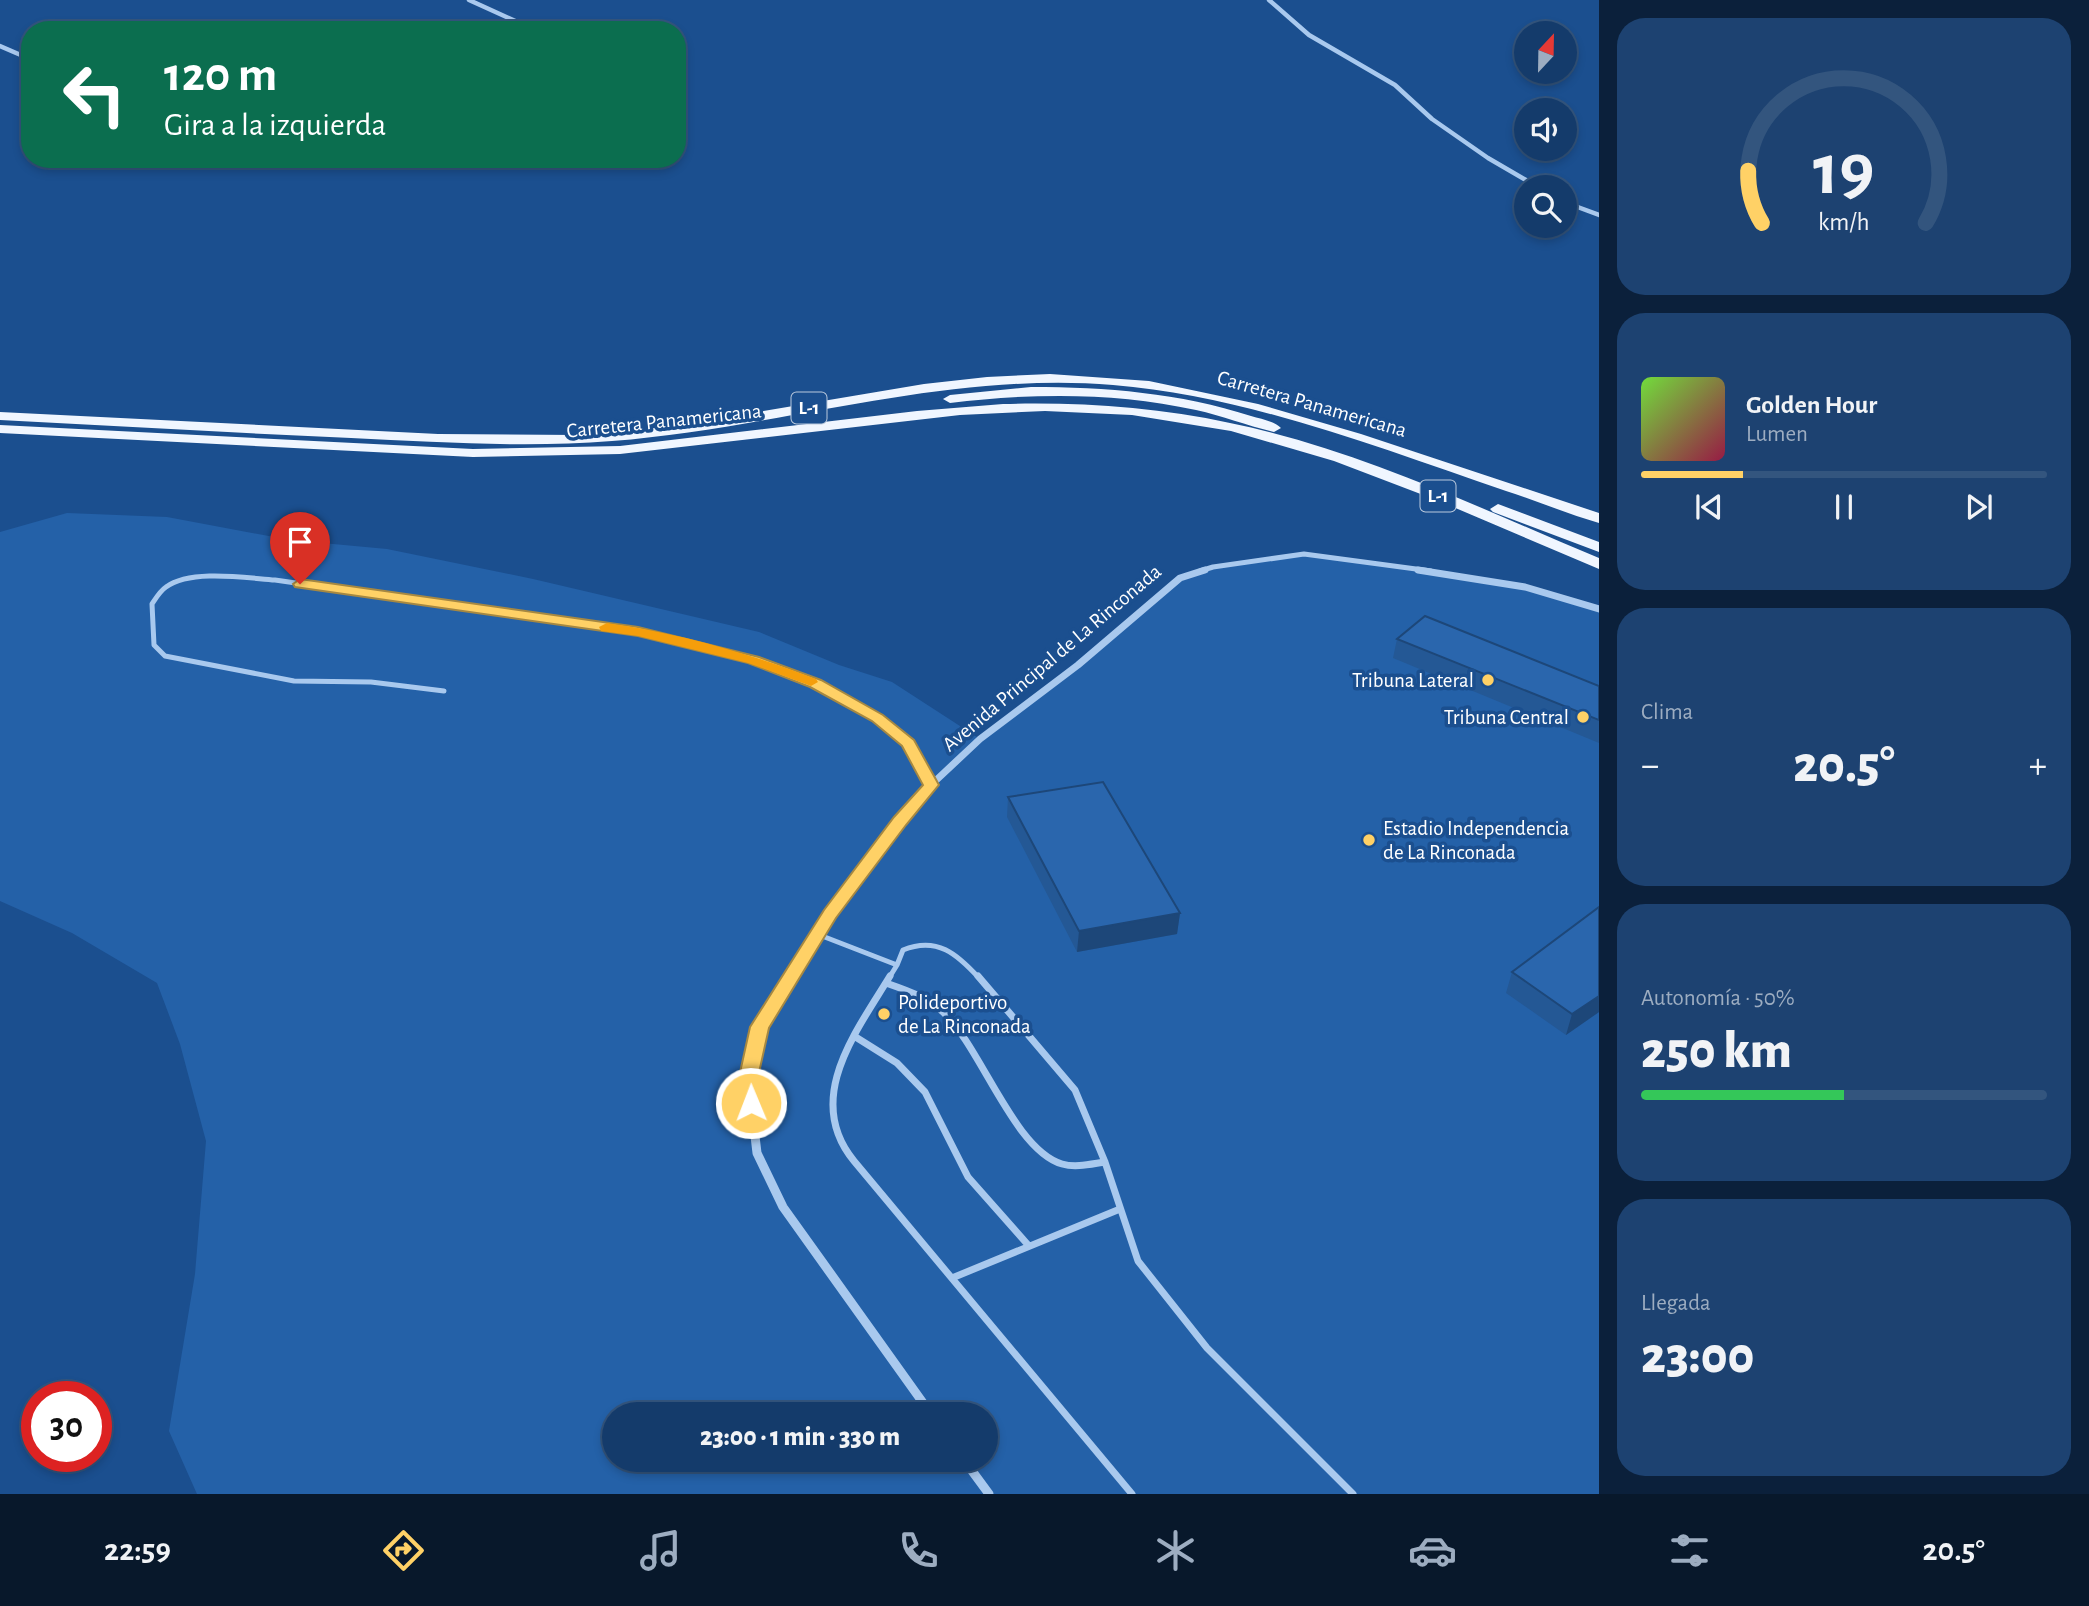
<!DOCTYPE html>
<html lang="es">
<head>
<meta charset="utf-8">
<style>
  body { margin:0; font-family:"Alegreya Sans",sans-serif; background:#1d4271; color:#f1f3f6; height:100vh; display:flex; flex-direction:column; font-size:26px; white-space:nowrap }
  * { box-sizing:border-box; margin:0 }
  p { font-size:23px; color:#9dadc1 }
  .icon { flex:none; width:38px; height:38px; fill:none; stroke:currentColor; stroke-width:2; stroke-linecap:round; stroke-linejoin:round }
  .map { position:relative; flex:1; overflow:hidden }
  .drawer { display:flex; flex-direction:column; gap:18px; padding:18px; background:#0b203b; width:490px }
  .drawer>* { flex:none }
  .hud { position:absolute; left:21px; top:21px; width:665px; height:147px; border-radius:28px; box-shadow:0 4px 10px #0003,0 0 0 2px #33557e; background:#0b6e4f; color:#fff; overflow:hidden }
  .needle { width:46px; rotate:22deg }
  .controls { position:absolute; left:1514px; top:21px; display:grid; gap:14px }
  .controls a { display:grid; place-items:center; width:63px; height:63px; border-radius:50%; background:#143b6b; box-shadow:0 4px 10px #0003,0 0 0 2px #33557e; font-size:35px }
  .speed { position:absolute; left:21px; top:1381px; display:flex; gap:14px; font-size:35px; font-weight:700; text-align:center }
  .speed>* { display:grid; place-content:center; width:91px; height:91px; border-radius:50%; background:#143b6b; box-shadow:0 4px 10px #0003,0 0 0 2px #33557e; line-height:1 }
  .speed .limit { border:10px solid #d22; background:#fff; color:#111 }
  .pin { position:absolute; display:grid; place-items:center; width:60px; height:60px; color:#fff; margin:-72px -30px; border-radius:50% 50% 50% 0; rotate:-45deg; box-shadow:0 0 7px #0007 }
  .pin .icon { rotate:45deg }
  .me { position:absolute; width:77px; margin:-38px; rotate:359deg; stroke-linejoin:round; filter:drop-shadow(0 0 5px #0008) }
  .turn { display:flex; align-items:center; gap:24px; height:147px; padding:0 28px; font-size:32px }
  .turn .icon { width:91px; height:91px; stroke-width:2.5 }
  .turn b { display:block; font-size:49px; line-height:60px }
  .big { font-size:52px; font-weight:800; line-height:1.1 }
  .drawer .card { flex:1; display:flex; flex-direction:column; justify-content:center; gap:10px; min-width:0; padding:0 24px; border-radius:28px; background:#1d4271 }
  .drawer .dial { align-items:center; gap:0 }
  .dial svg { height:182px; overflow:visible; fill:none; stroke:#33557e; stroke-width:7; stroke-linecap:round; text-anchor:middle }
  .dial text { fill:#f1f3f6; stroke:none }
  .song { display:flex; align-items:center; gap:21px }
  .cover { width:84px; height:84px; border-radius:10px; background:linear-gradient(135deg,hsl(100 70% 55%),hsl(340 70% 35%)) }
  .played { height:7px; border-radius:4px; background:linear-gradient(90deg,#ffd166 25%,#33557e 25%) }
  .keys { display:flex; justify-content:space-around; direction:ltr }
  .heat { display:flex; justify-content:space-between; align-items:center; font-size:38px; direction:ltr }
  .charge { height:10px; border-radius:5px; background:linear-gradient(90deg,#34c759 50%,#33557e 0) }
  .trip { position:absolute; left:602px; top:1402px; width:396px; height:70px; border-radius:35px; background:#143b6b; box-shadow:0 4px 10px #0003,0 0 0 2px #33557e; font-weight:800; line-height:70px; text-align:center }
  .menu { display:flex; height:112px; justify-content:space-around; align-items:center; background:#08182b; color:#9dadc1 }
  .menu .icon { width:49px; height:49px }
  .menu .on { color:#ffd166 }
  .menu b { font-size:32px; color:#f1f3f6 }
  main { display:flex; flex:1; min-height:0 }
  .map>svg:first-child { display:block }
</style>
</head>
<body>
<main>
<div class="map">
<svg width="1599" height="1494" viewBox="0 0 1599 1494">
  <rect width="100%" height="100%" fill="#1b4f8f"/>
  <!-- green -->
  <path fill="#2461a8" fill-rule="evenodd" d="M67,513L167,517L290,540L387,549L533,579L759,632L839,665L892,682L980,739L1180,578L1213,567L1304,554L1487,579L1599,609V1494H197L169,1431L195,1274L206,1141L180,1044L157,983L72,933L0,901V532ZM614,1414H985V1460H614Z"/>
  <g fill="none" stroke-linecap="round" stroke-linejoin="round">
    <!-- lane-far1 -->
    <path stroke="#a9c9ee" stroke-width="5" d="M444,691L371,682L294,681L165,656L154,645L152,604C156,598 160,591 166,587C191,569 246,578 275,580L638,632L754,660L815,684L878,718L908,744L931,785
      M817,934L897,965L889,978
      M897,965L903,950C937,936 957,954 979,978"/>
    <!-- lane -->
    <path stroke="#a9c9ee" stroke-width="7" d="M890,976C856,1032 803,1099 854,1161L1132,1494
      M978,976L1075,1090L1105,1162L1138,1261L1207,1348L1353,1494
      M886,983C906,990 927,997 943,1012C981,1047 1014,1150 1062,1164C1076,1168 1091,1164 1105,1162
      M854,1036L897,1063L925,1092L968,1177L1029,1246
      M952,1278L1120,1209"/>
    <!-- street-far3 -->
    <path stroke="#a9c9ee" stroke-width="4.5" d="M469,0L535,30
      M1269,0L1309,35L1395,85L1432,119L1488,158L1538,187
      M0,46L30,59
      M1564,202L1599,215"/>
    <!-- street-far2 -->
    <path stroke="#a9c9ee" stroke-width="5" d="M1200,571L1213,567L1304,554L1431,571"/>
    <!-- street-far1 -->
    <path stroke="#a9c9ee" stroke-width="7" d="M1418,570L1525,587L1599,609
      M790,978L830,914L900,821L931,785L980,739L1078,665L1180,578L1205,570"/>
    <!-- street -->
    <path stroke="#a9c9ee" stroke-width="9" d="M791,976L759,1027L748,1077L757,1153L783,1207L931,1414
      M964,1460L989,1494"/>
    <!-- primary -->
    <path fill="#f0f6ff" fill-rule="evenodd" d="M1050,374L1149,381L1258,404L1361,434L1599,513V523C1568,514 1537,501 1506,491C1379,448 1248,396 1113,385C943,371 780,428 612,441C525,448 437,442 351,438C234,433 117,426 0,420V412L438,434L577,435L675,426L924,384L987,377Z
      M1031,387C1106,387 1180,393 1251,416C1261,419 1274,421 1281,428L1274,432C1248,426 1223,416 1196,410C1115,392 1032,393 950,403L943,399L950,395Z
      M1003,404C1080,402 1155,407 1230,423C1358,449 1479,508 1599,558V569L1439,501L1334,461L1231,431L1132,415L1045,411L960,415L620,454L473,457L0,433V425L473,449L620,446L917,411Z
      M1498,504L1599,542V552L1493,512L1490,509Z"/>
  </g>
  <!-- wall -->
  <path fill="#245895" d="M1397,639L1599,686V743L1393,658Z
    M1008,797L1180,913L1177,934L1077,952L1007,817Z
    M1512,972L1599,1012L1566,1035L1506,993Z"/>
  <!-- shaded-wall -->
  <path fill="#1d4779" d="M1180,913L1177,934L1077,952L1079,931Z
    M1599,996V1012L1566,1035L1572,1014Z"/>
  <!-- building -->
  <path fill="#2a66ad" stroke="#1d4779" stroke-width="2" d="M1425,616L1599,686V720L1397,639Z
    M1103,782L1180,913L1079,931L1008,797Z
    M1599,907V996L1572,1014L1512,972Z"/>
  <!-- route -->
  <path fill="#ffd166" stroke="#a68842" stroke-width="2" d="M300,579L638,627L759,657L821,680L883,715L914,740L939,785L906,825L836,918L769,1028L758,1077L761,1103L758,1108L751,1110L744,1108L739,1077L750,1027L824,910L894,817L923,785L902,746L872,721L810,687L748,663L638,636L295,587L293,584Z"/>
  <!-- slow -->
  <path fill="#f59e0b" d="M607,623C678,633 749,653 816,679L818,682L811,686L748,663L638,636L601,631L599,627Z"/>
  <!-- markers -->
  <g fill="#ffd166" stroke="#1b4f8f" stroke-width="2.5">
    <circle cx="1488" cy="680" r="7"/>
    <circle cx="1583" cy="717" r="7"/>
    <circle cx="1369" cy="840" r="7"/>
    <circle cx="884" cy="1014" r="7"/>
  </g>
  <g text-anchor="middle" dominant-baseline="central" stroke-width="7" stroke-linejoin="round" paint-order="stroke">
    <!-- shield labels -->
    <g fill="#1b4f8f" stroke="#bbcadd" stroke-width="2">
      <rect x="791.5" y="392.5" width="35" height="31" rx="5"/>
      <rect x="1420.5" y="480.5" width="35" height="31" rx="5"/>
    </g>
    <g font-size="19" font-weight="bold" fill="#fff">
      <text x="809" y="408">L-1</text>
      <text x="1438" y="496">L-1</text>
    </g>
    <!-- street labels -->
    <g font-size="21" fill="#fff" stroke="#1b4f8f">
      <text transform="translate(1312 404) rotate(16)">Carretera Panamericana</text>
      <text transform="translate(664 421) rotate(-6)">Carretera Panamericana</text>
      <text transform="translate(1052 658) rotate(-40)">Avenida Principal de La Rinconada</text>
    </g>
    <!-- poi labels -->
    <g font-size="21" fill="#fff" stroke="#1b4f8f" text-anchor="end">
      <text x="1474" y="680">Tribuna Lateral</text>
      <text x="1569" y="717">Tribuna Central</text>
      <text x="1383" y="828" text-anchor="start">Estadio Independencia<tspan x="1383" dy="24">de La Rinconada</tspan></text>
      <text x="898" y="1002" text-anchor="start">Polideportivo<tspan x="898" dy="24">de La Rinconada</tspan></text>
    </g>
  </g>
</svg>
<div class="controls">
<a><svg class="needle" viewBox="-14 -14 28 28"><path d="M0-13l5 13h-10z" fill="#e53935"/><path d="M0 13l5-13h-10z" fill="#9dadc1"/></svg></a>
<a><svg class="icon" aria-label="sound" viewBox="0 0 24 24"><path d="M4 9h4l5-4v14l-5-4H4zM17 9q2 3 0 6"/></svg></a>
<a><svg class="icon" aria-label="search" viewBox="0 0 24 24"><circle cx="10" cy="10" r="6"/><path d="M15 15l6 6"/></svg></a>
</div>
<div class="speed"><div class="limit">30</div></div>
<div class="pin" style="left:300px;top:584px;background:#d93025"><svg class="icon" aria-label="arrive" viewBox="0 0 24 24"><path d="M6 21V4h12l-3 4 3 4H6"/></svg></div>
<svg class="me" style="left:751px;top:1103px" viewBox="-20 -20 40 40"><circle r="17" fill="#ffd166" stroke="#fff" stroke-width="3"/><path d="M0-11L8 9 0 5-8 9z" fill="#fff"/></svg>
<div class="trip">23:00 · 1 min · 330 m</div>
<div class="hud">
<div class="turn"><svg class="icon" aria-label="left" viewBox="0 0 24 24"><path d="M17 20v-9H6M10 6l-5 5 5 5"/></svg><div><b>120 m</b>Gira a la izquierda</div></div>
</div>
</div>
<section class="drawer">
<div class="card dial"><svg viewBox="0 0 100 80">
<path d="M14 69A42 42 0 1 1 86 69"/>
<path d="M14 69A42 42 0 0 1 8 46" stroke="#ffd166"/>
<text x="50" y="56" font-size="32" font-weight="700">19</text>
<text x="50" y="72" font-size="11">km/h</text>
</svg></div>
<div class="card">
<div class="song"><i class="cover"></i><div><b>Golden Hour</b><p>Lumen</p></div></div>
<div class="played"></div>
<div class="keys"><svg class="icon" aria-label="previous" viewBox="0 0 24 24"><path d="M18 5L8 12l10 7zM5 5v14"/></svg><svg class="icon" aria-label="pause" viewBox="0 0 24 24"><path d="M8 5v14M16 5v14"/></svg><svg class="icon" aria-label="next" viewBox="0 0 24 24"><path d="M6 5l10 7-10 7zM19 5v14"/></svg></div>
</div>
<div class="card"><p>Clima</p>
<div class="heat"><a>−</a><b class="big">20.5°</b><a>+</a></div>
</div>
<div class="card"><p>Autonomía · 50%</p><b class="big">250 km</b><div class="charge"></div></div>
<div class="card"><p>Llegada</p><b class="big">23:00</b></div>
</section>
</main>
<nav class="menu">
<b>22:59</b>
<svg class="icon on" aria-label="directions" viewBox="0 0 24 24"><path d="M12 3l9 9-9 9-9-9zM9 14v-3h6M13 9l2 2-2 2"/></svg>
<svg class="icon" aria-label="music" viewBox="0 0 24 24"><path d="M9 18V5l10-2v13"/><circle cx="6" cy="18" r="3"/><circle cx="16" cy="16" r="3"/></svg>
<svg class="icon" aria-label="phone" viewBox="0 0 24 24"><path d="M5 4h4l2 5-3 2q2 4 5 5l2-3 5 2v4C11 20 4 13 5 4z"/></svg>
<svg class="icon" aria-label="climate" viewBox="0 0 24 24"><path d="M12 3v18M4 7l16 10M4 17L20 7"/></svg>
<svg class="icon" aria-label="car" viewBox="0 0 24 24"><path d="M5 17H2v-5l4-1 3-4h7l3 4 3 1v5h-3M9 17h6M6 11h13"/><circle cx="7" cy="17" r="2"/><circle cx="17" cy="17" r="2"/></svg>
<svg class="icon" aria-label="filters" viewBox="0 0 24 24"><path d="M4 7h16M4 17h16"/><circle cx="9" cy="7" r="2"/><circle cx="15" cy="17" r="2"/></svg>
<b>20.5°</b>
</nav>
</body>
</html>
